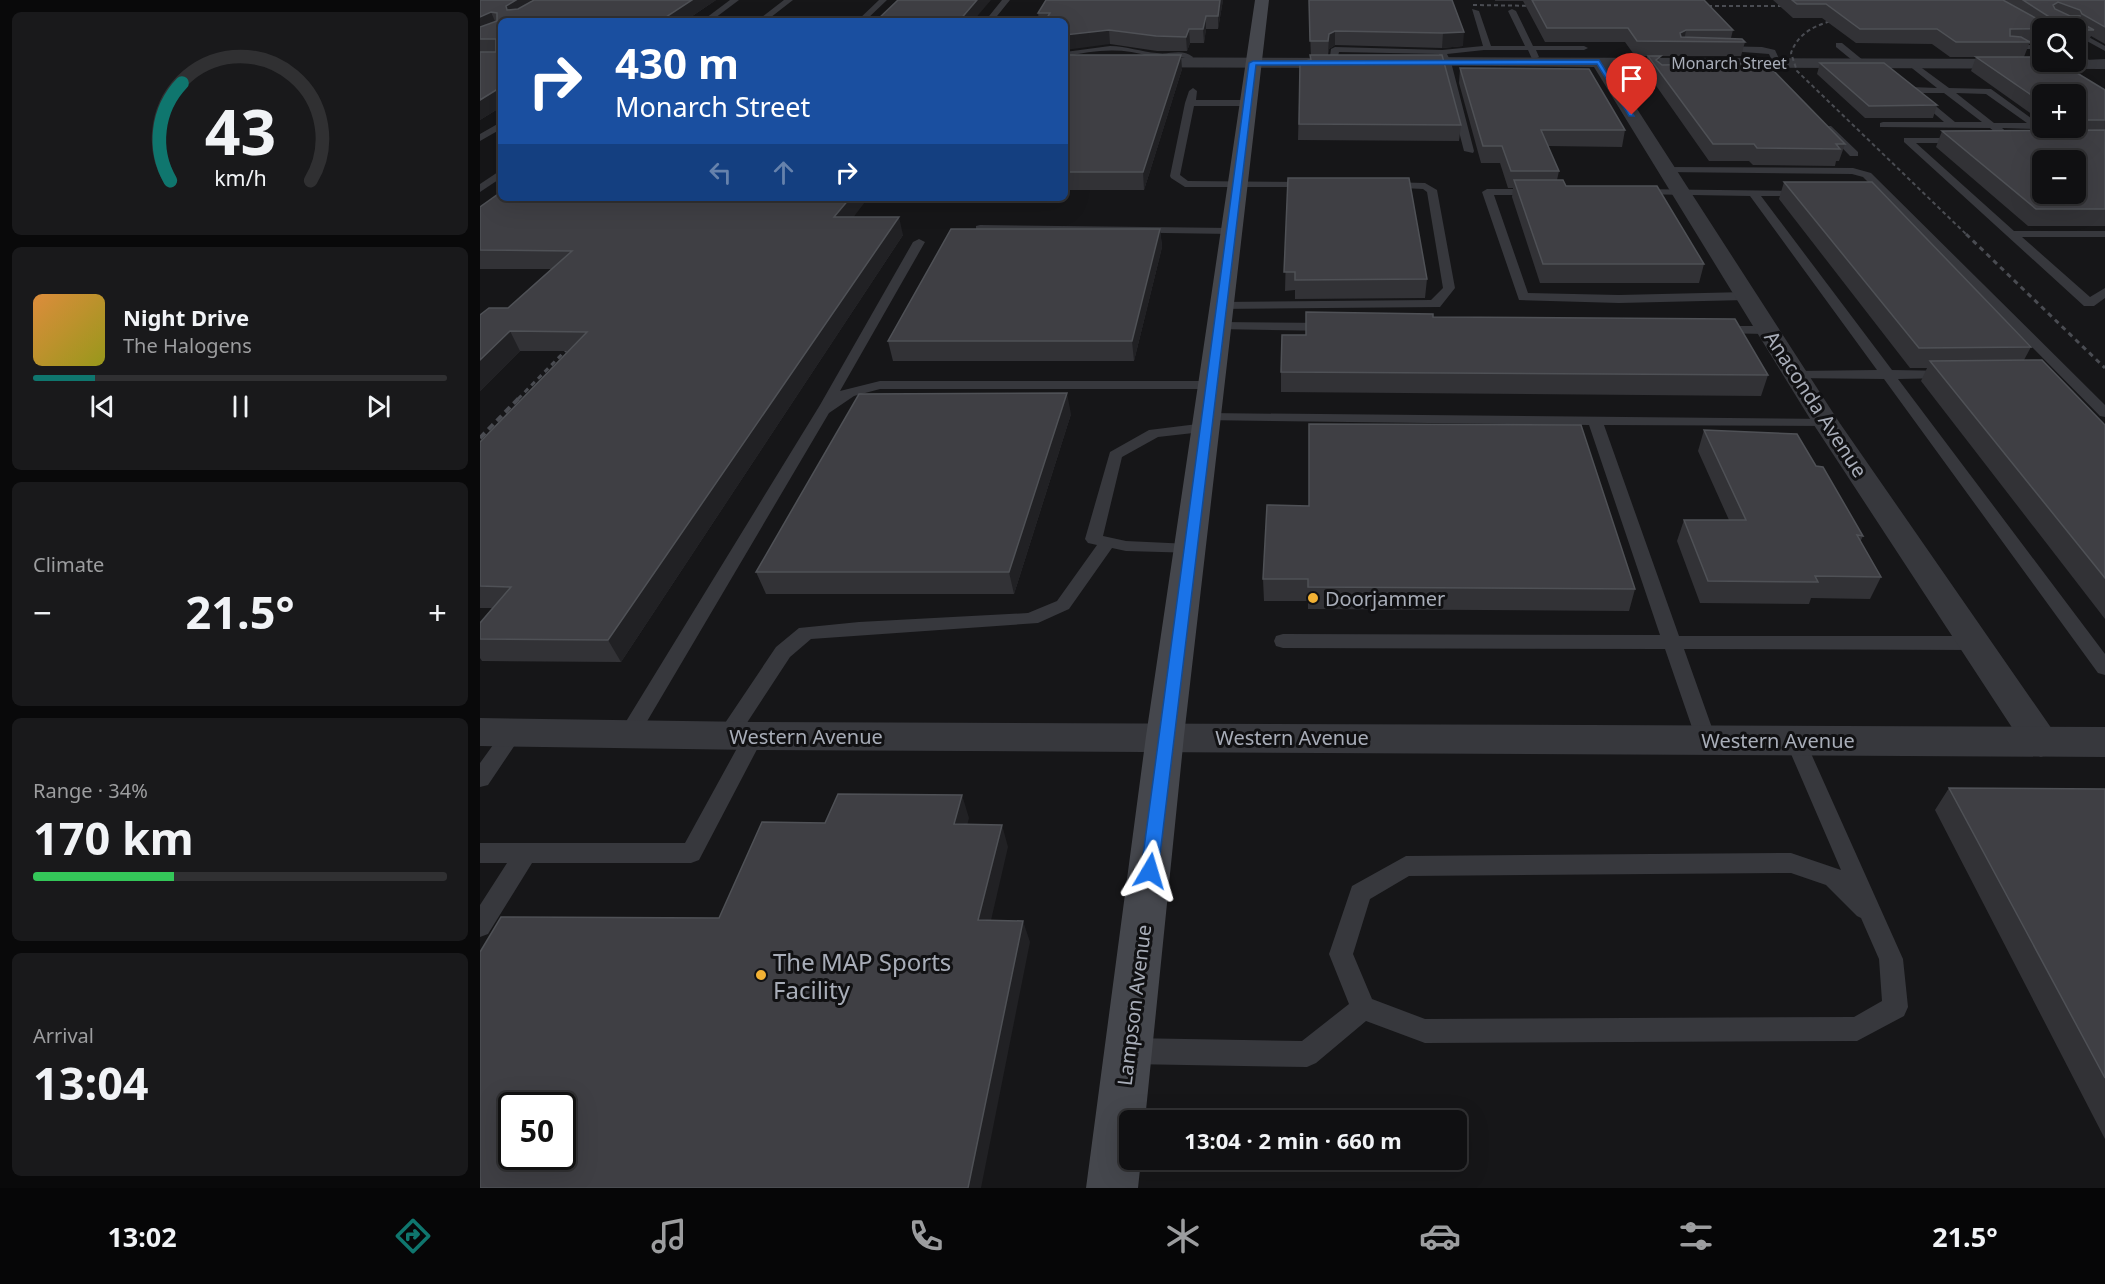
<!DOCTYPE html>
<html lang="en">
<head>
<meta charset="utf-8">
<style>
  body { margin:0; font-family:"Noto Sans",sans-serif; background:#19191b; color:#f1f3f6; height:100vh; display:flex; flex-direction:column; font-size:22px; white-space:nowrap }
  * { box-sizing:border-box; margin:0 }
  p { font-size:20px; color:#9c9d9f }
  .icon { flex:none; width:33px; height:33px; fill:none; stroke:currentColor; stroke-width:2; stroke-linecap:round; stroke-linejoin:round }
  .map { position:relative; flex:1; overflow:hidden }
  .details { display:flex; flex-direction:column; gap:12px; padding:12px; background:#09090a; width:480px }
  .details>* { flex:none }
  .banner { position:absolute; left:18px; top:18px; width:570px; height:183px; border-radius:9px; box-shadow:0 6px 24px #0002,0 0 0 2px #303032; background:#1a4fa0; color:#fff; overflow:hidden }
  .buttons { position:absolute; left:1552px; top:18px; display:grid; gap:12px }
  .buttons a { display:grid; place-items:center; width:54px; height:54px; border-radius:9px; background:#101012; box-shadow:0 6px 24px #0002,0 0 0 2px #303032; font-size:30px }
  .speed { position:absolute; left:18px; top:1092px; display:flex; gap:12px; font-size:30px; font-weight:700; text-align:center }
  .speed>* { display:grid; place-content:center; width:78px; height:78px; border-radius:50%; background:#101012; box-shadow:0 6px 24px #0002,0 0 0 2px #303032; line-height:1 }
  .speed .limit { border:3px solid #111; border-radius:9px; background:#fff; color:#111 }
  .pin { position:absolute; display:grid; place-items:center; width:51px; height:51px; color:#fff; margin:-62px -26px; border-radius:50% 50% 50% 0; rotate:-45deg; box-shadow:0 0 6px #0007 }
  .pin .icon { rotate:45deg }
  .me { position:absolute; width:66px; margin:-33px; rotate:7deg; stroke-linejoin:round; filter:drop-shadow(0 0 4px #0008) }
  .turn { display:flex; align-items:center; gap:21px; height:126px; padding:0 18px; font-size:27px }
  .turn .icon { width:78px; height:78px; stroke-width:2.5 }
  .turn b { display:block; font-size:42px; line-height:51px }
  .lanes { display:flex; align-items:center; height:57px; padding:0 18px; background:#0003; justify-content:center; gap:30px; direction:ltr }
  .lanes .off { opacity:.35 }
  .big { font-size:45px; font-weight:700; line-height:1.1 }
  .details .tile { flex:1; display:flex; flex-direction:column; justify-content:center; gap:9px; min-width:0; padding:0 21px; border-radius:9px; background:#19191b }
  .details .dial { align-items:center; gap:0 }
  .dial svg { height:156px; overflow:visible; fill:none; stroke:#303032; stroke-width:7; stroke-linecap:round; text-anchor:middle }
  .dial text { fill:#f1f3f6; stroke:none }
  .song { display:flex; align-items:center; gap:18px }
  .cover { width:72px; height:72px; border-radius:9px; background:linear-gradient(135deg,hsl(30 70% 55%),hsl(60 70% 35%)) }
  .played { height:6px; border-radius:3px; background:linear-gradient(90deg,#0f766e 15%,#303032 15%) }
  .keys { display:flex; justify-content:space-around; direction:ltr }
  .heat { display:flex; justify-content:space-between; align-items:center; font-size:33px; direction:ltr }
  .charge { height:9px; border-radius:4px; background:linear-gradient(90deg,#34c759 34%,#303032 0) }
  .trip { position:absolute; left:639px; top:1110px; width:348px; height:60px; border-radius:9px; background:#101012; box-shadow:0 6px 24px #0002,0 0 0 2px #303032; font-weight:700; line-height:60px; text-align:center }
  .menu { display:flex; height:96px; justify-content:space-around; align-items:center; background:#060607; color:#9c9d9f }
  .menu .icon { width:42px; height:42px }
  .menu .active { color:#0f766e }
  .menu b { font-size:27px; color:#f1f3f6 }
  main { display:flex; flex:1; min-height:0 }
  .map>svg:first-child { display:block }
</style>
</head>
<body>
<main>
<section class="details">
<div class="tile dial"><svg viewBox="0 0 100 80">
<path d="M14 69A42 42 0 1 1 86 69"/>
<path d="M14 69A42 42 0 0 1 20 19" stroke="#0f766e"/>
<text x="50" y="56" font-size="32" font-weight="700">43</text>
<text x="50" y="72" font-size="11">km/h</text>
</svg></div>
<div class="tile">
<div class="song"><i class="cover"></i><div><b>Night Drive</b><p>The Halogens</p></div></div>
<div class="played"></div>
<div class="keys"><svg class="icon" aria-label="previous" viewBox="0 0 24 24"><path d="M18 5L8 12l10 7zM5 5v14"/></svg><svg class="icon" aria-label="pause" viewBox="0 0 24 24"><path d="M8 5v14M16 5v14"/></svg><svg class="icon" aria-label="next" viewBox="0 0 24 24"><path d="M6 5l10 7-10 7zM19 5v14"/></svg></div>
</div>
<div class="tile"><p>Climate</p>
<div class="heat"><a>−</a><b class="big">21.5°</b><a>+</a></div>
</div>
<div class="tile"><p>Range · 34%</p><b class="big">170 km</b><div class="charge"></div></div>
<div class="tile"><p>Arrival</p><b class="big">13:04</b></div>
</section>
<div class="map">
<svg width="1625" height="1188" viewBox="0 0 1625 1188">
  <rect width="100%" height="100%" fill="#161618"/>
  <g fill="none" stroke-linecap="round" stroke-linejoin="round">
    <!-- service -->
    <path fill="#37383d" fill-rule="evenodd" d="M250,0H259L231,21H222Z
      M304,0H313L286,21H277Z
      M399,0H407L385,21H377Z
      M522,0H530L513,21H505Z
      M992,9L999,11L1011,46H1045L1028,11L1032,9L1036,11L1053,46H1104L1108,48L1104,50H1056L1059,57L1055,59H1052L1048,50H1004L967,54L971,62L994,151L993,153L984,151L959,54L859,52L856,65L849,63L851,49L855,47L962,50L1003,46Z
      M1596,30L1625,46V51L1596,35Z
      M1356,43H1362L1384,61V65H1378L1356,47Z
      M1526,45H1563V49H1526Z
      M630,46C647,46 661,52 677,53C690,55 702,48 713,57L710,65L707,66L703,63L705,58L702,57L679,58L678,63L674,66L670,63L671,57C643,47 613,50 585,57V52Z
      M1240,46L1282,47L1295,50L1301,63L1294,65L1289,54L1237,50L1236,48Z
      M1596,53L1613,62V66H1607L1596,59Z
      M1431,60L1469,88L1511,89L1562,126L1557,129L1522,128L1537,141L1532,144L1521,142L1519,140L1522,138L1510,128L1400,127V123L1403,122H1464L1427,90L1431,87L1457,88L1428,65L1427,63ZM1440,93H1464L1502,122H1475ZM1476,93L1506,94L1547,123H1514Z
      M713,88L717,91L716,100H768L773,103L768,106H714L700,175L708,181L830,182L834,183V187H705L691,178L690,176L705,103L709,91Z
      M21,122V129L0,141V134Z
      M1345,126H1351L1378,152V156H1370L1345,130Z
      M1424,138H1484L1486,140L1481,143H1436L1534,231H1625V237H1542L1610,297L1625,288V298L1614,306H1604L1424,142Z
      M1187,167L1373,168L1391,173L1625,405V417L1620,416L1404,197L1375,196V192L1397,191L1383,177L1372,174L1183,172L1182,170Z
      M21,170V178L0,192V184Z
      M906,182L945,183L957,190L975,288L960,307L736,309L735,306L741,302L951,300L963,288L947,192L943,189L902,187V183Z
      M1007,189H1055L1060,192L1055,195H1014L1048,293L1139,295L1266,292L1272,296L1266,300L1139,303L1039,300L1002,192Z
      M1157,189L1329,191L1330,193L1325,196H1281L1412,370L1472,371L1474,374L1472,377L1467,378L1418,379L1625,654V675L1618,673L1404,379L1311,378L1309,375L1311,372L1316,371L1397,370L1270,196L1153,194L1152,192Z
      M500,225L751,228L757,231L751,234L496,230V226Z
      M439,239L445,242L360,391L400,381H731L738,385L731,389H400L374,396L349,413L156,740L149,742L142,740L139,734L142,728L340,405L433,242Z
      M739,322L851,323L858,327L851,331L734,329L732,326Z
      M1238,326H1287L1294,330L1287,334L1233,333L1231,330Z
      M727,413L1351,419L1353,422L1346,426L1124,425L1199,636H1495L1502,638L1504,643L1502,648L1495,650L1204,649L1236,739L1233,745L1226,747L1219,745L1216,739L1185,649L803,648L796,646L794,641L796,636L803,634L1180,635L1109,425L722,420L720,417Z
      M726,423L734,428L731,431L678,437L642,457L623,536L646,541L710,544L716,545L719,549L716,553L646,551L632,548L589,609L558,623L331,639L310,657L255,741L248,743L241,741L238,735L241,729L296,647L319,628L379,622L548,613L577,601L617,545L608,543L605,539L630,452L669,430Z
      M33,725L40,727L43,733L8,785L0,787V763L26,727Z
      M274,728L281,730L284,736L219,860L211,863H52L8,934L0,937V905L27,863H0V843H205L267,730Z
      M1315,732L1322,734L1325,740L1423,959L1428,1007L1424,1016L1377,1041L945,1043L886,1021L836,1063L827,1067L649,1064L640,1060L636,1051L640,1042L649,1038L822,1041L869,1004L849,954L872,886L926,856L1311,853L1361,870L1305,740L1308,734ZM1311,873L1346,885L1377,916L1381,918L1399,959L1402,1001L1374,1017L945,1019L892,999L873,954L890,899L929,876Z"/>
    <!-- minor -->
    <path fill="#37383d" fill-rule="evenodd" d="M585,57L864,58L872,63L864,68L585,67Z
      M919,57L1563,59V62L1625,59V69L1130,67L1359,422L1574,732L1580,742L1574,752L1561,757L1548,752L1332,422L1114,67L914,65L911,62Z"/>
    <!-- tertiary -->
    <path fill="#37383d" fill-rule="evenodd" d="M0,718L274,722L1625,727V757L274,750L0,746Z"/>
    <!-- secondary -->
    <path fill="#45474d" fill-rule="evenodd" d="M775,0H789L704,736L665,1120H650V1160H661L658,1188H606L666,736Z"/>
    <!-- rail-far2 -->
    <path stroke="#4a4c52" stroke-width="2" stroke-dasharray="4 3" stroke-linecap="butt" d="M993,5L1061,6
      M1214,6H1316
      M1363,18C1341,23 1319,30 1311,53L1317,71L1487,235"/>
    <!-- rail-far1 -->
    <path stroke="#4a4c52" stroke-width="3" stroke-dasharray="5 4.5" stroke-linecap="butt" d="M1486,234L1625,368
      M38,399L97,339"/>
    <!-- rail -->
    <path stroke="#4a4c52" stroke-width="4" stroke-dasharray="7 5" stroke-linecap="butt" d="M0,438L40,397"/>
  </g>
  <!-- wall -->
  <path fill="#323236" d="M0,0L52,1L236,0L205,21H21V107L0,120Z
    M566,0H743L738,29H726L724,43H710L707,51H677L630,44L585,21H559L558,13Z
    M829,0H972L983,46L962,48L855,45L849,49L848,55L981,125L979,141L818,140L820,62L831,60Z
    M1015,0H1224L1253,30L1251,38L1265,42L1261,56H1180L1179,63L1182,65L1365,144L1359,161H1356L1355,166L1273,165L1269,161H1229L1165,70L1167,56H1155L1145,42H1065L1043,1H1015Z
    M1293,0H1625V44L1611,36L1607,44H1596V28H1563V44H1549L1544,57H1470L1452,44L1376,43L1342,18H1313Z
    M585,55L702,69L664,190H585Z
    M1496,57L1625,90V226H1548L1456,147L1462,131L1575,130L1570,128H1596V94H1563V122L1491,71Z
    M1340,63L1457,105L1453,118H1385L1337,74Z
    M980,68L1145,130L1142,147L1068,146L1079,171L1077,180L1086,186L1224,264L1219,283H1060L1032,197L1033,188H1028L1020,163H1001L979,83Z
    M808,178L947,279L945,298L815,299V290L805,291Z
    M1304,182L1551,347L1544,360L1625,425V619L1441,381L1447,368H1430L1299,199Z
    M0,207L373,217L423,235L141,662L2,661L0,658V623L12,608H0V442L88,351H40L0,391V315L28,308L71,269H0Z
    M680,229L682,247L654,361H413L408,341Z
    M826,312L953,317L1288,375L1281,396L801,392V372L826,335Z
    M591,414L534,594H286L276,572Z
    M1224,430L1336,466L1383,536L1380,542L1401,577L1390,599L1331,598L1329,604L1220,603L1197,541L1204,520H1249L1218,451Z
    M829,506L1155,589L1149,611L828,609V601H784L783,579Z
    M1469,788L1625,789V1139L1455,810Z"/>
  <!-- shaded-wall -->
  <path fill="#212124" d="M36,0H51L54,6L32,21L26,6Z
    M212,0H236L205,21H180Z
    M497,0H511L493,21H479Z
    M740,0H743L738,29V16Z
    M11,12L17,26L0,34V17Z
    M726,16V29L724,43L723,29Z
    M709,29L710,43L707,51L706,37Z
    M629,30L630,44L585,50V35Z
    M1206,30L1204,42L1200,33Z
    M855,31V45L849,49L848,55L849,34Z
    M984,32L983,46L962,48L963,33Z
    M701,55L702,69L664,190L663,172Z
    M21,87V107L0,120V100Z
    M370,198H388L360,235L354,217Z
    M419,217L423,235L141,662L128,640Z
    M680,229L682,247L654,361L652,341Z
    M30,331L40,351L0,391V360Z
    M587,393L591,414L534,594L529,572Z
    M482,795L489,818L482,846L474,824Z
    M522,825L528,847L506,942L498,920Z
    M543,921L550,942L501,1188H488Z"/>
  <!-- building -->
  <path fill="#3f3f44" stroke="#4f5156" stroke-width="1.5" fill-rule="evenodd" d="M0,0H36L26,6L27,10L38,9L54,0H212L180,21H21V87L0,100V52H16V39H0V27L17,21V13L11,12L0,17Z
    M418,0H497L479,21H396Z
    M566,0H740L738,16H726L723,29H709L706,37L676,36L629,30L585,35V21H565L570,13H558Z
    M829,0H972L984,32L963,33L855,31L849,34L848,41H830Z
    M1052,0H1224L1253,30H1206L1200,33L1201,37L1262,39L1265,42L1157,41L1148,28H1067Z
    M1312,0H1523L1568,25L1571,24V18L1543,0H1625V27L1602,14L1600,10L1578,2L1573,5L1575,9L1590,16H1600L1601,23L1614,30H1596V28L1530,29V36L1541,37L1550,42H1476L1457,29H1380L1346,4H1317Z
    M585,55H701L663,172H585Z
    M830,55H962L981,125L819,124L820,62L831,60Z
    M1168,56H1181L1176,60L1182,65L1286,63L1365,144H1356L1360,149L1277,148L1274,144H1233Z
    M1496,57H1563V62H1579L1625,90V120H1596V94H1563V103Z
    M1340,63H1404L1457,105L1389,106Z
    M980,68L1109,69L1145,130H1061L1079,171H1031L1022,146H1003Z
    M1625,130V209H1556L1462,131ZM1563,160H1596V194H1563Z
    M808,178H929L947,279L815,280V272H804Z
    M1034,180H1083L1086,186H1177L1224,264H1063Z
    M1304,182H1392L1551,347L1439,348Z
    M21,192V198H370L354,217H419L128,640L0,639V623L31,587L0,586V442L107,332L30,331L0,360V315L9,308H28L92,251L0,250V207Z
    M471,229H680L652,341H408Z
    M826,312L953,314V317L1255,319L1288,375L801,372L802,335H826Z
    M1562,360L1625,425V578L1450,361Z
    M587,393L529,572H276L379,394Z
    M829,424L1101,425L1155,589L828,587V579H783L787,505L829,506Z
    M1224,430L1317,434L1336,466L1343,467L1383,536L1377,535L1401,577L1335,576L1338,582L1228,581L1204,520H1266Z
    M1469,788L1625,789V1078Z
    M358,794L482,795L474,824L522,825L498,920L543,921L488,1188H0V952L21,917L239,918L282,822L345,823ZM32,1106H82V1156H32Z"/>
  <!-- route -->
  <path fill="#1a73e8" stroke="#114b97" stroke-width="1.5" d="M1119,60L1154,116H1149L1117,64L776,65L678,871L676,876L670,879L663,876L661,871L769,63L773,61Z"/>
  <!-- markers -->
  <g fill="#f2b134" stroke="#111113" stroke-width="2">
    <circle cx="833" cy="598" r="6"/>
    <circle cx="281" cy="975" r="6"/>
  </g>
  <g text-anchor="middle" dominant-baseline="central" stroke-width="6" stroke-linejoin="round" paint-order="stroke">
    <!-- far-street labels -->
    <g font-size="16" fill="#a8adb8" stroke="#111113">
      <text x="1249" y="63">Monarch Street</text>
    </g>
    <!-- street labels -->
    <g font-size="20" fill="#a8adb8" stroke="#111113">
      <text transform="translate(1336 404) rotate(57)">Anaconda Avenue</text>
      <text x="326" y="736">Western Avenue</text>
      <text x="812" y="737">Western Avenue</text>
      <text x="1298" y="740">Western Avenue</text>
      <text transform="translate(654 1005) rotate(-83)">Lampson Avenue</text>
    </g>
    <!-- poi labels -->
    <g font-size="20" fill="#a8adb8" stroke="#111113" text-anchor="start">
      <text x="845" y="598">Doorjammer</text>
    </g>
    <!-- near-poi labels -->
    <g font-size="24" fill="#a8adb8" stroke="#111113" text-anchor="start">
      <text x="293" y="961">The MAP Sports<tspan x="293" dy="28">Facility</tspan></text>
    </g>
  </g>
</svg>
<div class="buttons">
<a><svg class="icon" aria-label="search" viewBox="0 0 24 24"><circle cx="10" cy="10" r="6"/><path d="M15 15l6 6"/></svg></a>
<a>+</a>
<a>−</a>
</div>
<div class="speed"><div class="limit">50</div></div>
<div class="pin" style="left:1152px;top:115px;background:#d93025"><svg class="icon" aria-label="arrive" viewBox="0 0 24 24"><path d="M6 21V4h12l-3 4 3 4H6"/></svg></div>
<svg class="me" style="left:670px;top:871px" viewBox="-20 -20 40 40"><path d="M0-17L14 15 0 8-14 15z" fill="#1a73e8" stroke="#fff" stroke-width="4"/></svg>
<div class="trip">13:04 · 2 min · 660 m</div>
<div class="banner">
<div class="turn"><svg class="icon" aria-label="right" viewBox="0 0 24 24"><path d="M7 20v-9h11M14 6l5 5-5 5"/></svg><div><b>430 m</b>Monarch Street</div></div>
<div class="lanes"><svg class="icon off" aria-label="left" viewBox="0 0 24 24"><path d="M17 20v-9H6M10 6l-5 5 5 5"/></svg><svg class="icon off" aria-label="ahead" viewBox="0 0 24 24"><path d="M12 20V5M6 11l6-6 6 6"/></svg><svg class="icon" aria-label="right" viewBox="0 0 24 24"><path d="M7 20v-9h11M14 6l5 5-5 5"/></svg></div>
</div>
</div>
</main>
<nav class="menu">
<b>13:02</b>
<svg class="icon active" aria-label="directions" viewBox="0 0 24 24"><path d="M12 3l9 9-9 9-9-9zM9 14v-3h6M13 9l2 2-2 2"/></svg>
<svg class="icon" aria-label="music" viewBox="0 0 24 24"><path d="M9 18V5l10-2v13"/><circle cx="6" cy="18" r="3"/><circle cx="16" cy="16" r="3"/></svg>
<svg class="icon" aria-label="phone" viewBox="0 0 24 24"><path d="M5 4h4l2 5-3 2q2 4 5 5l2-3 5 2v4C11 20 4 13 5 4z"/></svg>
<svg class="icon" aria-label="climate" viewBox="0 0 24 24"><path d="M12 3v18M4 7l16 10M4 17L20 7"/></svg>
<svg class="icon" aria-label="car" viewBox="0 0 24 24"><path d="M5 17H2v-5l4-1 3-4h7l3 4 3 1v5h-3M9 17h6M6 11h13"/><circle cx="7" cy="17" r="2"/><circle cx="17" cy="17" r="2"/></svg>
<svg class="icon" aria-label="filters" viewBox="0 0 24 24"><path d="M4 7h16M4 17h16"/><circle cx="9" cy="7" r="2"/><circle cx="15" cy="17" r="2"/></svg>
<b>21.5°</b>
</nav>
</body>
</html>
